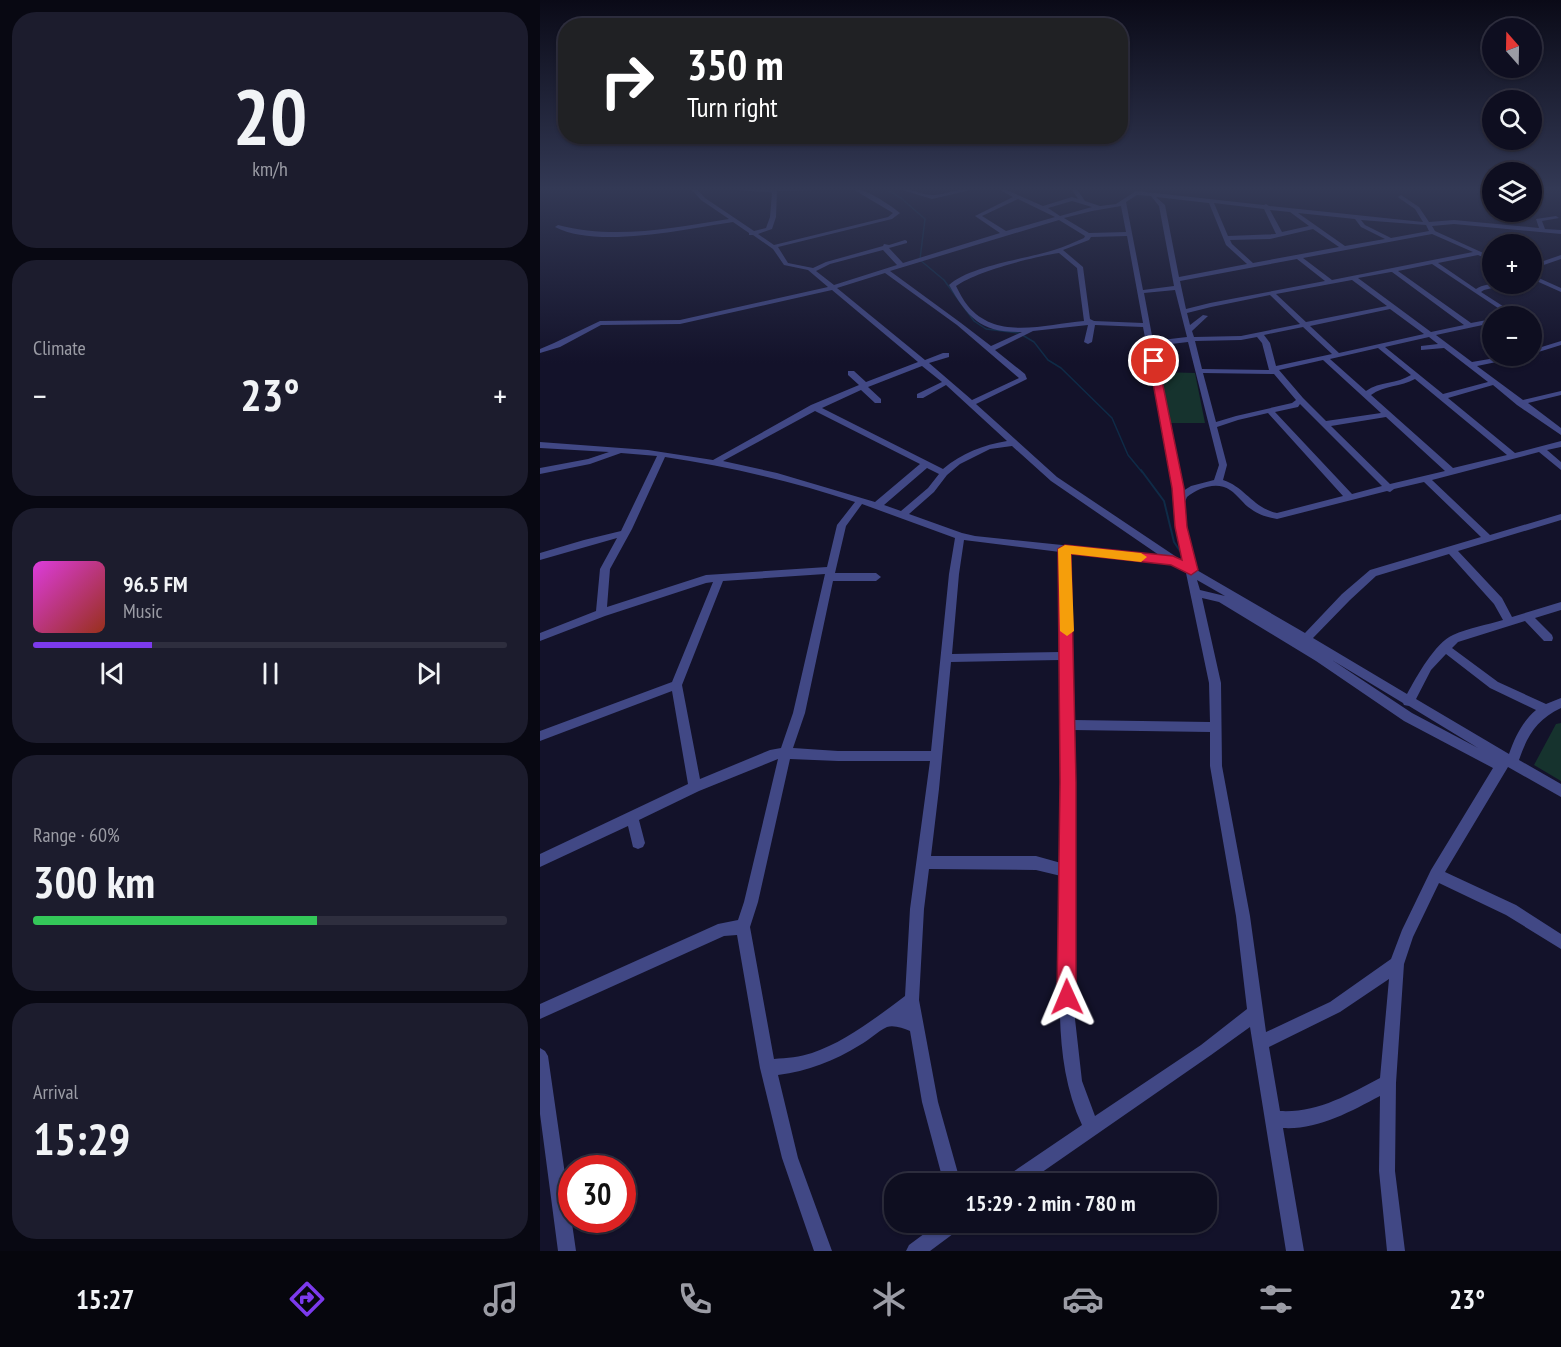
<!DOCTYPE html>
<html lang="en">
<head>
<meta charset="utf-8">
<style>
  body { margin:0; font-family:"PT Sans Narrow",sans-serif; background:#1c1c2d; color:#f1f3f6; height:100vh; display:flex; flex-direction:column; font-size:22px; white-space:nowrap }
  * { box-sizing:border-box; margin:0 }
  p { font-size:20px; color:#9b9ca5 }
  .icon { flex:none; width:33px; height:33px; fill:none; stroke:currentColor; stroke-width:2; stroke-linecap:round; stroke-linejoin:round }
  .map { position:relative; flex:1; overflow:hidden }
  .sheet { display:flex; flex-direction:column; gap:12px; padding:12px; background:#080812; width:540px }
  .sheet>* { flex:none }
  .hud { position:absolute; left:18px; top:18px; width:570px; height:126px; border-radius:24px; box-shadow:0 2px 4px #0004,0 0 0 2px #2e2e3e; background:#202124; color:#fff; overflow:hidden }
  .needle { width:39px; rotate:340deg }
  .controls { position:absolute; left:942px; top:18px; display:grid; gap:12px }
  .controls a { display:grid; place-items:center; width:60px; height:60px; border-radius:50%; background:#0e0e20; box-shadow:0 2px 4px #0004,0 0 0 2px #2e2e3e; font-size:30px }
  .speed { position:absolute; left:18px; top:1155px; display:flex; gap:12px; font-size:30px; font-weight:700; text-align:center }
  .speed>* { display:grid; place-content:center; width:78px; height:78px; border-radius:50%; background:#0e0e20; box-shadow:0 2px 4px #0004,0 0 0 2px #2e2e3e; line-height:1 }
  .speed .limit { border:9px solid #d22; background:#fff; color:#111 }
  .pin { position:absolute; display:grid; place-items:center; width:51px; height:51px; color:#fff; margin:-26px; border:3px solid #fff; border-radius:50%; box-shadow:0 2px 6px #0007 }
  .me { position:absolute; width:66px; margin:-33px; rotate:359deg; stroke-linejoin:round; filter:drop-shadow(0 0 4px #0008) }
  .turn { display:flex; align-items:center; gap:21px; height:126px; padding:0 30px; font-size:27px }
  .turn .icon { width:78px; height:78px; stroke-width:2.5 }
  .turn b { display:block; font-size:42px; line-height:51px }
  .big { font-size:45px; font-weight:700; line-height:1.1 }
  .sheet .tile { flex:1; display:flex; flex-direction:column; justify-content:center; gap:9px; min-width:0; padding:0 21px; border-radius:24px; background:#1c1c2d }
  .sheet .dial { align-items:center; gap:0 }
  .dial b { font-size:78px; line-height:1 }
  .song { display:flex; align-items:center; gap:18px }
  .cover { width:72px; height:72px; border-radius:9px; background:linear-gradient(135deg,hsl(300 70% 55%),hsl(10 70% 35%)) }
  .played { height:6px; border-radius:3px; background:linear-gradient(90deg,#7c3aed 25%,#2e2e3e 25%) }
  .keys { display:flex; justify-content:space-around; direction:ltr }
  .heat { display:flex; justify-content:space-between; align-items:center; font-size:33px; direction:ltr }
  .charge { height:9px; border-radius:4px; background:linear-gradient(90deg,#34c759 60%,#2e2e3e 0) }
  .trip { position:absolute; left:344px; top:1173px; width:333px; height:60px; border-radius:24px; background:#0e0e20; box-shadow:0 2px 4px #0004,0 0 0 2px #2e2e3e; font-weight:700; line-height:60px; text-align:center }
  .dock { display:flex; height:96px; justify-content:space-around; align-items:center; background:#06060d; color:#9b9ca5 }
  .dock .icon { width:42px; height:42px }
  .dock .current { color:#7c3aed }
  .dock b { font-size:27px; color:#f1f3f6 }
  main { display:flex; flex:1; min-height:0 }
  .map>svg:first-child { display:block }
</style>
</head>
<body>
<main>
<section class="sheet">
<div class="tile dial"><b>20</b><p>km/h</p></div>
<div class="tile"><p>Climate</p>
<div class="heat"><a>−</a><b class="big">23°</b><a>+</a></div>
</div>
<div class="tile">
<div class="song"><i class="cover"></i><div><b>96.5 FM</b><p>Music</p></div></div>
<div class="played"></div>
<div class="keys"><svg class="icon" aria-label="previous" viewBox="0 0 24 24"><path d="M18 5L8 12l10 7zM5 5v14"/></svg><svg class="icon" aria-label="pause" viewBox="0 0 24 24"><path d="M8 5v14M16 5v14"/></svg><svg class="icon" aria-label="next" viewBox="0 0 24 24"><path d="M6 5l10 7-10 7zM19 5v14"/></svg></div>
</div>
<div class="tile"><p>Range · 60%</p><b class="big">300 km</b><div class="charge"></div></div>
<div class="tile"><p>Arrival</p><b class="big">15:29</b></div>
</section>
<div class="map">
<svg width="1021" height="1251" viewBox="0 0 1021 1251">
  <rect width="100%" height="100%" fill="#13122a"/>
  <!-- green -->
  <path fill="#16332e" d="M621,372L655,373L665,423H628Z
    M1021,723V781L994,765L1016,724Z"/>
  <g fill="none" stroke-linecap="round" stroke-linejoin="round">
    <!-- stream-far1 -->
    <path stroke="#0f2b47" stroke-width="1.5" d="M344,188L361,198L385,219L380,259
      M380,260L404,280L434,321L446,329L479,333L494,342L508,360L521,368L572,418L588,455L602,472"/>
    <!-- stream -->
    <path stroke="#0f2b47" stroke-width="2" d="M601,470L624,501L634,542L640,551"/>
    <!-- minor -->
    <path fill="#414885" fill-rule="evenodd" d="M150,188H156L165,198L214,231L226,228L230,217L232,193L230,192L194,190L192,188H291L289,190L237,191L236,217L232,229L218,234L234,245L348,217L353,213L311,188C325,188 349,204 360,213L352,219L238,247L248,263L273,268L286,262L343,246L344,244L349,245L365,240L367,241V243L349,248L363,263L460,233L435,216L473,197L456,188H462L503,206L532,197L538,199L531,188H536L545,201L560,206L576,204L596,191L724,205L726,204L729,206L883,222L875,209L859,198L858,197L861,195L879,207L889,222L914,220L999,228L996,219L1016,216L1019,218L1002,221L1005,229L1021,230V234L914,224L892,226L895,231L952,257V261L938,255L898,263L936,289C945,283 956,284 966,284L965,285L944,290L941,292L972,312L973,316H967V314L892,264L858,271L931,323L952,319V323L896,335L932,362L967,356H979L976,358L937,366L983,400L1021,391V395L988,403L1021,428V435L977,405L953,385L908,398L975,453L1021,441V447L1007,450L1021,462V470L999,452L892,480L950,535L1021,514V520L918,551L962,598L972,617L1021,602V610L995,618L1012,635L1013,638L1012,641H1004L985,621L918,642L912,648L958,682L1006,704L1021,698V708C997,719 987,736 979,760L1021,784V797L968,767L905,872L976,905L1021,934V949L966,915L899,883L873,937L864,964L856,1083L855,1171L865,1251H847L839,1171L840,1096C810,1112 777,1130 743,1128L764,1251H746L710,1027L671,1055L485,1184H462L464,1178L542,1125C519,1076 519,1021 520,968C520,937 521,907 521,876L496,870L389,869L384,909L379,1000L398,1102L421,1184H404L382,1102L370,1031C363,1028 354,1025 347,1027C338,1031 329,1040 320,1045C294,1061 268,1071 238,1075L258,1158L292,1251H274L242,1158L220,1068L197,935L184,936L0,1019V1004L178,924L198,920L204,902L238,759L159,791L99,820L105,843L103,847L98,849L93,847L88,826L0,867V854L148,784L132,691L0,741V731L132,682L173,582L166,583L65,616L0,641V633L56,611L60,569L77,538L0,560V553L44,540L81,531L117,456L81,453L50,464L0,474V468L48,459L69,452L0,448V442L108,450L173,460L271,405L319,385L308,375V371H314L326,382L378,362L292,290L140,324L61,325L20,347L0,353V349L14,343L60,321L140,320L288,287L268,270L244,265L233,249L213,235H209V233L193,222C146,229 57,249 15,227L18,225C75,240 132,228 189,219L161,200ZM597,195L611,196L619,206L634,286L603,290L586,202ZM616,197L669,203L686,245L707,264L639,277L625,205ZM478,199L515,217L466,231L442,216ZM532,201L552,207L520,216L508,208ZM674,203L724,209L736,234L688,236ZM581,206L586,232L549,233L524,218L552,211ZM730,210L750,212L769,226L742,232ZM758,213L815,219L821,227L845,239L805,246ZM519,220L545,236L544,238C534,242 524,247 514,250C486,259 430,266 409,285C428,318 441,333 482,332L451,346L421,323L350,271ZM821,220L886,225L889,231L851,238L825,225ZM773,229L799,247L713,263L692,244L690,240L730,239ZM892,234L933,252L792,280L763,258ZM587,236L603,323L554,321L550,319L543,267L523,250L549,240L551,237ZM343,250L357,265L294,285L276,271L290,264ZM519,253L537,268L544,321C506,324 457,341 428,306C423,300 419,292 416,286C437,271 493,257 519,253ZM757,259L785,281L670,303L646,309L640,281ZM851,272H852L924,325L891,332L818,278ZM345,273L417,325L479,378L432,400L389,363L409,357V353H403L385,360L297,288ZM812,280L847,306L766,322L736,294ZM635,290L647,337L613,341L604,293ZM730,295L760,324L701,336L654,337L652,331L668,316L663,315L650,325L647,313L671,307ZM850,309L884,334L799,353L770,326ZM548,325L544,342L548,344L552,342L555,325L603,327L636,500L634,514L644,562L517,477L436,404L487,379L485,374L455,350L493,331ZM763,327L792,354L736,366L730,343L724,335ZM717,337L722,343L729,370L662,369L655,341L701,340ZM889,337L898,344L881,346V350L904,348L948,382L903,394L845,347ZM648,342L679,465L674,480L651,486L643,491L614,346ZM838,348L871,375C857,384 840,381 826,391L790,359ZM783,360L841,413L786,421L763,398L739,370ZM382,366L402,382L377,394V398H383L406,385L467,441C443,445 422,453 403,469L282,408L321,390L335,403H341V399L328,387ZM663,373L734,374L756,400L752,403L696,416L676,422ZM875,379L967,455L913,468L831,395C844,385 861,387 875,379ZM760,404L842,486L812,494L735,412L758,407ZM275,411L380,464L335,502L237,473L183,461ZM728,413L803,496L737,513C713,508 705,487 683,480L687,465L677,427L698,420ZM846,417L905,471L850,484L791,426ZM472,446L511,481L619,555L435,536L422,533L369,514L394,492L407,475L420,464L450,449ZM125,457C189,467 253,481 315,502L297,525L287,567L166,575L67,607L70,569L92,529ZM387,468L399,474L388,488L361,511L344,505ZM884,482L941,537L830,570L802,594L765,633L655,569L644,514V504L647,497C658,488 677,481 690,490C698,495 703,504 711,509C719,515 727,517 737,519L847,491L850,492L854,489ZM322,504L415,538L409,574L391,751H298L253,748L265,713L293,581H336L341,577L336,573H295L306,526ZM424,540L520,552L521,652L412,654L419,574ZM530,553L630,563L646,573L669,683L670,722L533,720ZM909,554L954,604L963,620C947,625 928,628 913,635C895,643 877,676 867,694L773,638L810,600L836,576ZM285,574L253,713L241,748L230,750L160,779L142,685L183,581ZM657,580L685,596L660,590ZM662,598L679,602L776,661L864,721L953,768L891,870L862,930L851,959L790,1002L726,1032L710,916L682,766L681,683ZM906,654L950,688L996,710C982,722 975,737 969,754L876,699L891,670ZM521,660V863L496,856H391L399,789L411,662ZM792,660L863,703L864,705L869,706L938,748L872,713ZM533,730L670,732V766L696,916L707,1009L661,1045L555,1116L542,1081L535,1019ZM250,759L298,761H390L370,909L365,996C337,1017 305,1042 272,1053C260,1057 247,1058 234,1059L210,927L218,902ZM849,979L840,1078C808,1095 777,1113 740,1111L729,1047L800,1012Z
      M356,188C369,187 382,196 395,195C410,193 424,187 439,188L392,199Z
      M1021,255V259L992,269V265Z
      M992,275L1021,288V292L992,279Z
      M1021,341V345L992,354V350Z
      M0,1048L5,1051L8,1056L36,1251H18L0,1114Z
      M400,1222H424L421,1228L390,1251H366L369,1245Z"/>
  </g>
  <!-- sky -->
  <linearGradient id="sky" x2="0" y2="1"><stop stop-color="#0a0a17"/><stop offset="0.52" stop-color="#333955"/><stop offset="1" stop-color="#333955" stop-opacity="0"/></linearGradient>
  <rect width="1021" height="363" fill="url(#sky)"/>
  <!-- route -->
  <path fill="#e11d48" stroke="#92132f" stroke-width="1.5" d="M614,358L618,361L644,488L647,527L658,570L651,575L631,565L531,554L536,782V997L534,1004L527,1007L520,1004L517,997L520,782L518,549L525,545L633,556L642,560L635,527L632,488L609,361Z"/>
  <!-- slow -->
  <path fill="#f59e0b" d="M525,545L601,553L607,557L601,562L531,554L534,631L527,636L520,631L518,549Z"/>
</svg>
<div class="controls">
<a><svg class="needle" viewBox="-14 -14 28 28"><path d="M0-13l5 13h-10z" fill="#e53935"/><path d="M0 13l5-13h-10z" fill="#9b9ca5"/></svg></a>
<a><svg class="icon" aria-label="search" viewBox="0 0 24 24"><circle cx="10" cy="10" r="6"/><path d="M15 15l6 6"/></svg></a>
<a><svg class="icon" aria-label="layers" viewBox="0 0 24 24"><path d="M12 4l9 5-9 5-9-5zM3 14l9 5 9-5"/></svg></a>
<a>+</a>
<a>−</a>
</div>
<div class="speed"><div class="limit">30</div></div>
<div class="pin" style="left:614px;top:361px;background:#d93025"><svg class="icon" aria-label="arrive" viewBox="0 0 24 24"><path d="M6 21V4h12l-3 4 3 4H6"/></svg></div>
<svg class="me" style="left:527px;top:997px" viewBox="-20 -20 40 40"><path d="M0-17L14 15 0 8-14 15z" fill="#e11d48" stroke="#fff" stroke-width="4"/></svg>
<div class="trip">15:29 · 2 min · 780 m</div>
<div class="hud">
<div class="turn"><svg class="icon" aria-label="right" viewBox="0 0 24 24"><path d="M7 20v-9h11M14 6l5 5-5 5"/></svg><div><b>350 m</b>Turn right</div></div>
</div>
</div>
</main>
<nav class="dock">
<b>15:27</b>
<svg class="icon current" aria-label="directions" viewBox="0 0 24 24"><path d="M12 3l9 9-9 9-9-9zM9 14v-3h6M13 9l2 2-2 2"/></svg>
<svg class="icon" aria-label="music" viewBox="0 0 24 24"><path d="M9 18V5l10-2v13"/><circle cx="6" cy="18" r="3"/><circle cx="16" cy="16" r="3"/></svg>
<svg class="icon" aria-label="phone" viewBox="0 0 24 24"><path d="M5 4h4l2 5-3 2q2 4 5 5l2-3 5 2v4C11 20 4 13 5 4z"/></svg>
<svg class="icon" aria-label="climate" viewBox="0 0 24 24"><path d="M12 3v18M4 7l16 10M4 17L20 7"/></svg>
<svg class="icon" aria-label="car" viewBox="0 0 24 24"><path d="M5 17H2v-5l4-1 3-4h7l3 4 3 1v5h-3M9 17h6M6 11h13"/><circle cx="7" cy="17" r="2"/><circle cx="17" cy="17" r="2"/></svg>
<svg class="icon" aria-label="filters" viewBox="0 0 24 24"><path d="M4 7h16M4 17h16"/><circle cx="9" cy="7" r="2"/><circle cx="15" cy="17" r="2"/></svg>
<b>23°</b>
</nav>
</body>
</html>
